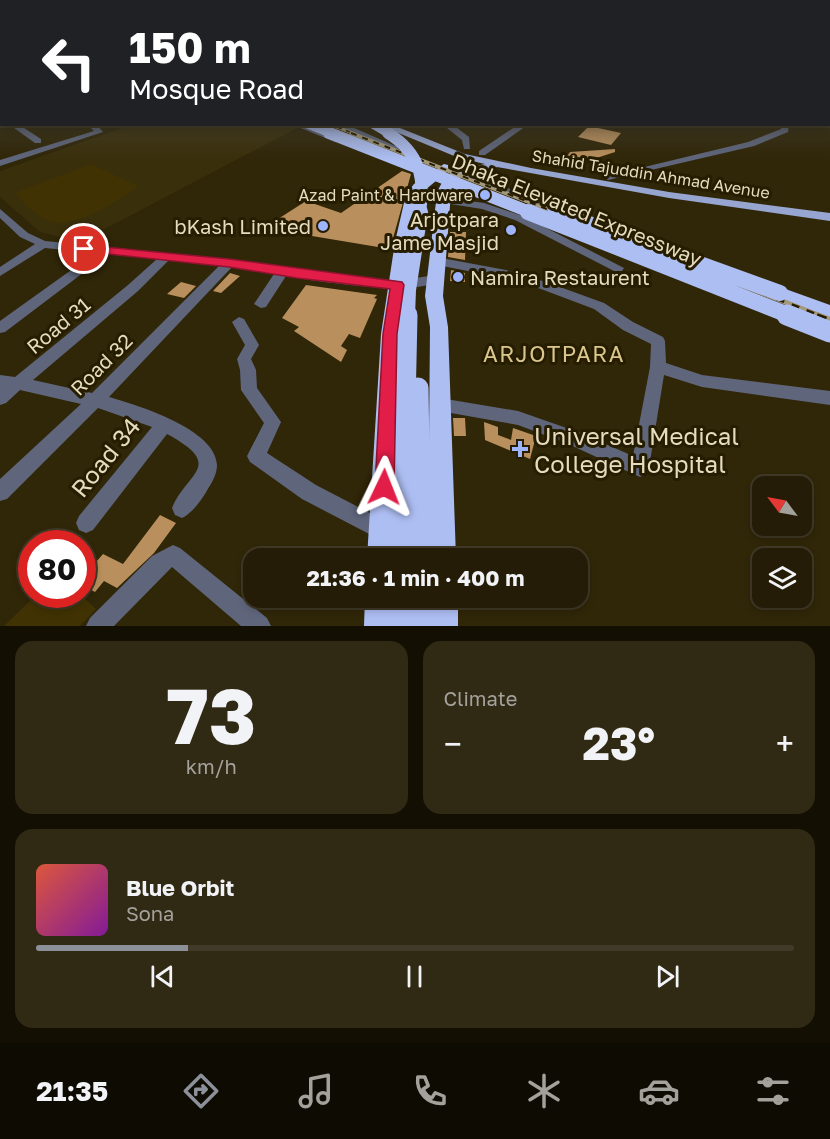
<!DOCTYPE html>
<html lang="en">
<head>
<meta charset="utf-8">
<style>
  body { margin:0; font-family:"Golos Text",sans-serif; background:#302914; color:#f1f3f6; height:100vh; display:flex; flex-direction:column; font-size:22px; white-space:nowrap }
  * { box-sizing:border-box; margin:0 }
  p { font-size:20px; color:#a3a19b }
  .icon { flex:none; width:33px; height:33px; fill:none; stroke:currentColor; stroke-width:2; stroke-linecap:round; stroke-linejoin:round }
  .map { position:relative; height:626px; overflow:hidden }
  .sheet { display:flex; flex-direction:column; gap:15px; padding:15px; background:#140f03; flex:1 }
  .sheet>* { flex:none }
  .guide { position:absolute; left:0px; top:0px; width:831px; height:126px; box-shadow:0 3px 9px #0003,0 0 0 2px #413a28; background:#202124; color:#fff; overflow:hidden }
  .needle { width:39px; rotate:302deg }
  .tools { position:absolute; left:752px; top:476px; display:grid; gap:12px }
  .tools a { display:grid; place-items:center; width:60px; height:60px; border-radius:12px; background:#241c06; box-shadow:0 3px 9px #0003,0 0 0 2px #413a28; font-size:30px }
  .speed { position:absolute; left:18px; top:530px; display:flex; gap:12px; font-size:30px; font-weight:700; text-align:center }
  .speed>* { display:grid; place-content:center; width:78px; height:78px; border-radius:50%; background:#241c06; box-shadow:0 3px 9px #0003,0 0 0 2px #413a28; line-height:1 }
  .speed .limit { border:9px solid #d22; background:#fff; color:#111 }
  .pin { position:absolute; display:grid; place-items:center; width:51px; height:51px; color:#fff; margin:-26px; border:3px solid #fff; border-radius:50%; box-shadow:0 2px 6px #0007 }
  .me { position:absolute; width:66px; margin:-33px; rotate:2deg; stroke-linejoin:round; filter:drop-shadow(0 0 4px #0008) }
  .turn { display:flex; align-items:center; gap:21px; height:126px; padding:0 30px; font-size:27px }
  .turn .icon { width:78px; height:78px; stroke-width:2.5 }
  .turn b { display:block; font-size:42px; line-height:51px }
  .big { font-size:45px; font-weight:700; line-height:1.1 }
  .sheet .widget { flex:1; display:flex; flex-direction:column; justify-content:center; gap:9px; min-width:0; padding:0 21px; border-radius:18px; background:#302914 }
  .sheet .dial { align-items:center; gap:0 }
  .dial b { font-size:78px; line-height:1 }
  .song { display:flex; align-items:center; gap:18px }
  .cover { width:72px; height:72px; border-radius:9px; background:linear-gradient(135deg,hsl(10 70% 55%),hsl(290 70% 35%)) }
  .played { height:6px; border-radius:3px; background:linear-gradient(90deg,#8c9099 20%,#413a28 20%) }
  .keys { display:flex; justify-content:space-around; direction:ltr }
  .heat { display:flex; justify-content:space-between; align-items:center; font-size:33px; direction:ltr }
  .sheet .tiles { flex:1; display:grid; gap:15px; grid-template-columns:1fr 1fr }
  .widget:last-child { grid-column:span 2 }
  .trip { position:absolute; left:243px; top:548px; width:345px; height:60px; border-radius:18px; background:#241c06; box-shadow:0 3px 9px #0003,0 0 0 2px #413a28; font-weight:700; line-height:60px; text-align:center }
  .tab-bar { display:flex; height:96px; justify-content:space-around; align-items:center; background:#0e0b02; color:#a3a19b }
  .tab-bar .icon { width:42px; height:42px }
  .tab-bar .on { color:#8c9099 }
  .tab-bar b { font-size:27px; color:#f1f3f6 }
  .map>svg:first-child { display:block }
</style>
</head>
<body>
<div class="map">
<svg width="830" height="626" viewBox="0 0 830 626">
  <rect width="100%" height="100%" fill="#302608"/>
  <!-- built -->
  <path fill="#3a2f0b" d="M292,124L299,127L80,242L40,232L0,197V171L131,125Z"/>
  <!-- green -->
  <path fill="#403203" d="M91,164L138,186C119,200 77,228 52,222C39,219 24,203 15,193Z
    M37,594H80L96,609L80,626H4Z"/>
  <!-- building -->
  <path fill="#b9905d" d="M589,126L621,133L611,145L578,137Z
    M615,149V152L575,165L565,159L570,152Z
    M402,171L411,174L390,249L264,228L306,201L341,213Z
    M450,232H466L465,260L448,257Z
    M451,270L465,273V282L450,281Z
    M230,273L240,276L221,293L213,291Z
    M181,282L196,286L184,298L167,294Z
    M306,285L377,295L374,298L377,299L360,338L349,334L341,346L347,350L341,362L294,331L299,327L282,318Z
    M453,418H465L466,436H454Z
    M484,422L498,427V435L511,440L513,428L536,436L530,459L485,440Z
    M160,515L176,523L154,553L117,588L104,581L95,592L82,585V578L103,554L123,564Z"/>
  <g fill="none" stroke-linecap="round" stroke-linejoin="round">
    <!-- minor -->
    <path fill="#5f667c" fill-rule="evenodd" d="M0,88H2V92H0Z
      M0,105H2V109H0Z
      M18,124L41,139V143H35L10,125Z
      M87,124H96L103,132L0,166V160L94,131Z
      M291,124H304L342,140L335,142Z
      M333,124H345L400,148L393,150Z
      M442,124H452L469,137L470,149H464L462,140Z
      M519,124H529L485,155H479V151Z
      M781,124H789L788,132L754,146L608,180L603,177L748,142L781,129Z
      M457,171H463L572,213L571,215H563L457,175Z
      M442,197L484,203L523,216L624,268L622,271H614L515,220L482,209L438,202V198Z
      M0,209L28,233L45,241L229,259L297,270L397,281L435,275L441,279C423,298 314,281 286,276L266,307L261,308L254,304L274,274L232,267L109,397C137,405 216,429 217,465C217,473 213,481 209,487C203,498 193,513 182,518L175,515L172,508C187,472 226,466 167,434L93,530L86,533L79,530L76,523L79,516L152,427L98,408L7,499L0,501V479L81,404L20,390L6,403L0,405V375L15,377L128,285L157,259L108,254L5,332L0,333V321L95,253L45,248L0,276V267L35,244L20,237L0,218ZM169,260L219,266L92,393L33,380L138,291Z
      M436,257L506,270L549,283L604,303L633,322L663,337L665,341L666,363L702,375L830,391V405L702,387L664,375L649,468L646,474L640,477L566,443L518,425L434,410L432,405L434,400L440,398L518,411L578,432L633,456L650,367L651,344L623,330L594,309L541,289L504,278L432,264L430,261Z
      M239,317L244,319L259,345L251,359L256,370L257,388L281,422L267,453L316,485L389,523L392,530L389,537L382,540L375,537L302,499L250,462L247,456L264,423L241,390L240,370L237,359L245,345L232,322Z
      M173,545L180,548L267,618L271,626H241L172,567L114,626H86L90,618L152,556Z"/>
    <!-- major -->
    <path fill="#97a5d1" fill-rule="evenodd" d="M377,124H390L465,154L531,168L669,192L830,213V221L669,198L497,167C494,169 461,176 454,175V171L485,164L459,158Z"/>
    <!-- highway -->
    <path fill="#adbef3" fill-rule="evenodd" d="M444,164L448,165V171L419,195L411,242L399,334L395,558H367L381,334L395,242L406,194L414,184Z
      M458,169L464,173L452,187L451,193L443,296L448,327L456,558H428L430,327L425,296L437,193C440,184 448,172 458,169Z
      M780,287L830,305V318L774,297L771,293L774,289Z
      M365,597H458V626H364Z"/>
    <!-- tram -->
    <path stroke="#a2987c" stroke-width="1.5" d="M321,124L830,325"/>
    <defs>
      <path id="rail-far3" d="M329,124L355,134"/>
      <path id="rail-far2" d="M351,133L557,213"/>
      <path id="rail-far1" d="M553,212L821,316"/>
      <path id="rail" d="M817,315L830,320"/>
    </defs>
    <!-- rail-far3 casing -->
    <use href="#rail-far3" stroke="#a2987c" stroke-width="3"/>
    <!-- rail-far2 casing -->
    <use href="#rail-far2" stroke="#a2987c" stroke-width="4"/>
    <!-- rail-far1 casing -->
    <use href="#rail-far1" stroke="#a2987c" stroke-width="5"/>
    <!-- rail casing -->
    <use href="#rail" stroke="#a2987c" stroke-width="6"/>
    <!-- rail-far3 -->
    <use href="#rail-far3" stroke="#261d00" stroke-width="1.5" stroke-dasharray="4.5" stroke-linecap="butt"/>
    <!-- rail-far2 -->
    <use href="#rail-far2" stroke="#261d00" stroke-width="2" stroke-dasharray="6" stroke-linecap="butt"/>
    <!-- rail-far1 -->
    <use href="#rail-far1" stroke="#261d00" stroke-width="3" stroke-dasharray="8" stroke-linecap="butt"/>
    <!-- rail -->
    <use href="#rail" stroke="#261d00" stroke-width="4" stroke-dasharray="10" stroke-linecap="butt"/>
    <!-- highway-bridge-far4 -->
    <path stroke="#adbef3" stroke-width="9" d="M308,124L333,134
      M373,124L390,134"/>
    <!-- highway-bridge-far3 -->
    <path stroke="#adbef3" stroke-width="12" d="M329,133L532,213
      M388,133C420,153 425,178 420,213
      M554,211L560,213"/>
    <!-- highway-bridge-far2 -->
    <path stroke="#adbef3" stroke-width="16" d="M528,212L791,316
      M556,212L780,293
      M407,316L408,290L420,212"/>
    <!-- highway-bridge-far1 -->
    <path stroke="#adbef3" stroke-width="21" d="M787,315L830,332
      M418,388L419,451
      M404,451L407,315"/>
    <!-- highway-bridge -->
    <path stroke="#adbef3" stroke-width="27" d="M419,450L420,558
      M402,558L404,450"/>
  </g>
  <!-- sky -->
  <linearGradient id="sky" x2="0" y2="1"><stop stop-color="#1a1504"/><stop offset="0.46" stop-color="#48473d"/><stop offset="1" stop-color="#48473d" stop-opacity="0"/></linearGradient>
  <rect width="830" height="160" fill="url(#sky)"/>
  <!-- route -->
  <path fill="#e11d48" stroke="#92132f" stroke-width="1.5" d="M84,245L229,259L402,282L404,285L397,334L394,487L391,493L384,496L377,493L375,487L383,334L390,289L297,278L229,267L80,251V246Z"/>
  <!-- markers -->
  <g fill="#9eb4fd" stroke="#261d00" stroke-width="2">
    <circle cx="485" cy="195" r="6"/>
    <circle cx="323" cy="226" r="6"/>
    <circle cx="511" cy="230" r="6"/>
    <circle cx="458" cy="277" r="6"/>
    <path d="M517 440h6v6h6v6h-6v6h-6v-6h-6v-6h6z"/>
  </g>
  <g text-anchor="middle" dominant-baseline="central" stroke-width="6" stroke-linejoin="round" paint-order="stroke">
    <!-- far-street labels -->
    <g font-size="16" fill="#e5dbbf" stroke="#261d00">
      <text transform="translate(651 174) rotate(9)">Shahid Tajuddin Ahmad Avenue</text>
    </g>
    <!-- far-poi labels -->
    <g font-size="16" fill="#e5dbbf" stroke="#261d00" text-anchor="end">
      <text x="473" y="195">Azad Paint &amp; Hardware</text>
    </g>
    <!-- street labels -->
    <g font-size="20" fill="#e5dbbf" stroke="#261d00">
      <text transform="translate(577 209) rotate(22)">Dhaka Elevated Expressway</text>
      <text transform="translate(58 325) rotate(-40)">Road 31</text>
      <text transform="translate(101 364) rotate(-45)">Road 32</text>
    </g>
    <!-- poi labels -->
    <g font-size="20" fill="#e5dbbf" stroke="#261d00" text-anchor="end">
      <text x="499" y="219">Arjotpara<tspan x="499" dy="23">Jame Masjid</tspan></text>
      <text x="311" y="226">bKash Limited</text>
      <text x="470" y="277" text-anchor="start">Namira Restaurent</text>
    </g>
    <!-- quarter labels -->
    <g font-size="22" letter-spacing="1.5" fill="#dbc78d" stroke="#261d00">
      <text x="554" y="353">ARJOTPARA</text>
    </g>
    <!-- near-poi labels -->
    <g font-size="24" fill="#e5dbbf" stroke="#261d00" text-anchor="start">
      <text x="534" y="435">Universal Medical<tspan x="534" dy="28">College Hospital</tspan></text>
    </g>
    <!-- near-street labels -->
    <g font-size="24" fill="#e5dbbf" stroke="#261d00">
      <text transform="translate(105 457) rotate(-51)">Road 34</text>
    </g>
  </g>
</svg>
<div class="tools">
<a><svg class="needle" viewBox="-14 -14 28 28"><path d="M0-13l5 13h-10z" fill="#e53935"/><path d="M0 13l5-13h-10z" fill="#a3a19b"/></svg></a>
<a><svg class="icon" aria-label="layers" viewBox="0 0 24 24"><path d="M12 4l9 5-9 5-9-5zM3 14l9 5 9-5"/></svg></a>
</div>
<div class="speed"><div class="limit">80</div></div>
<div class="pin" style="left:84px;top:249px;background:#d93025"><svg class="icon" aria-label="arrive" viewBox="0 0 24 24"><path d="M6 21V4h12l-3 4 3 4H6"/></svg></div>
<svg class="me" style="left:384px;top:487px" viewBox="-20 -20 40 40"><path d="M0-17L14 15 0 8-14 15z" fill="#e11d48" stroke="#fff" stroke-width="4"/></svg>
<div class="trip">21:36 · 1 min · 400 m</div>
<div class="guide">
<div class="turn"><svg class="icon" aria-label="left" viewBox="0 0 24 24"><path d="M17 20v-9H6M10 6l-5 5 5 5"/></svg><div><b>150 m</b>Mosque Road</div></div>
</div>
</div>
<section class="sheet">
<div class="tiles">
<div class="widget dial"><b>73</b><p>km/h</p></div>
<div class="widget"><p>Climate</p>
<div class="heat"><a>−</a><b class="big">23°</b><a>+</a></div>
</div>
<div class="widget">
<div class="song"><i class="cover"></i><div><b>Blue Orbit</b><p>Sona</p></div></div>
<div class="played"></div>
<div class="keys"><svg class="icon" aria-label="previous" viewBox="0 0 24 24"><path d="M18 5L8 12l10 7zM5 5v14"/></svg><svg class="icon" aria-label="pause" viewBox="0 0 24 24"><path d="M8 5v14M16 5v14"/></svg><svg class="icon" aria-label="next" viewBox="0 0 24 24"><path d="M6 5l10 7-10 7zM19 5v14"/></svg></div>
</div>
</div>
</section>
<nav class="tab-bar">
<b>21:35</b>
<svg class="icon on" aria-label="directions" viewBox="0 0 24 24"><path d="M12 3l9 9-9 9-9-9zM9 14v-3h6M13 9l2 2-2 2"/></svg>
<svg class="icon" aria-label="music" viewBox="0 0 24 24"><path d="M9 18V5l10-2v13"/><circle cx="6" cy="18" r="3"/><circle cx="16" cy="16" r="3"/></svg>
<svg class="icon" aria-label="phone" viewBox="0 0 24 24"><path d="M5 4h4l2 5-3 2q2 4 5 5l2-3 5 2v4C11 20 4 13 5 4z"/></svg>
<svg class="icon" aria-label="climate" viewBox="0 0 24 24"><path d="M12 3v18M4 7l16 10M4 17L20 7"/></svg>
<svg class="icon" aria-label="car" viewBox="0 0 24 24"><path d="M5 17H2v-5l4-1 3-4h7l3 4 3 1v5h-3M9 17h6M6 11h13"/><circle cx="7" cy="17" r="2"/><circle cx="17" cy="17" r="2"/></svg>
<svg class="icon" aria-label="filters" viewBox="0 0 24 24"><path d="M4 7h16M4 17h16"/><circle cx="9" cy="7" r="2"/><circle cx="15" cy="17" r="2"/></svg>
</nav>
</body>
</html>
